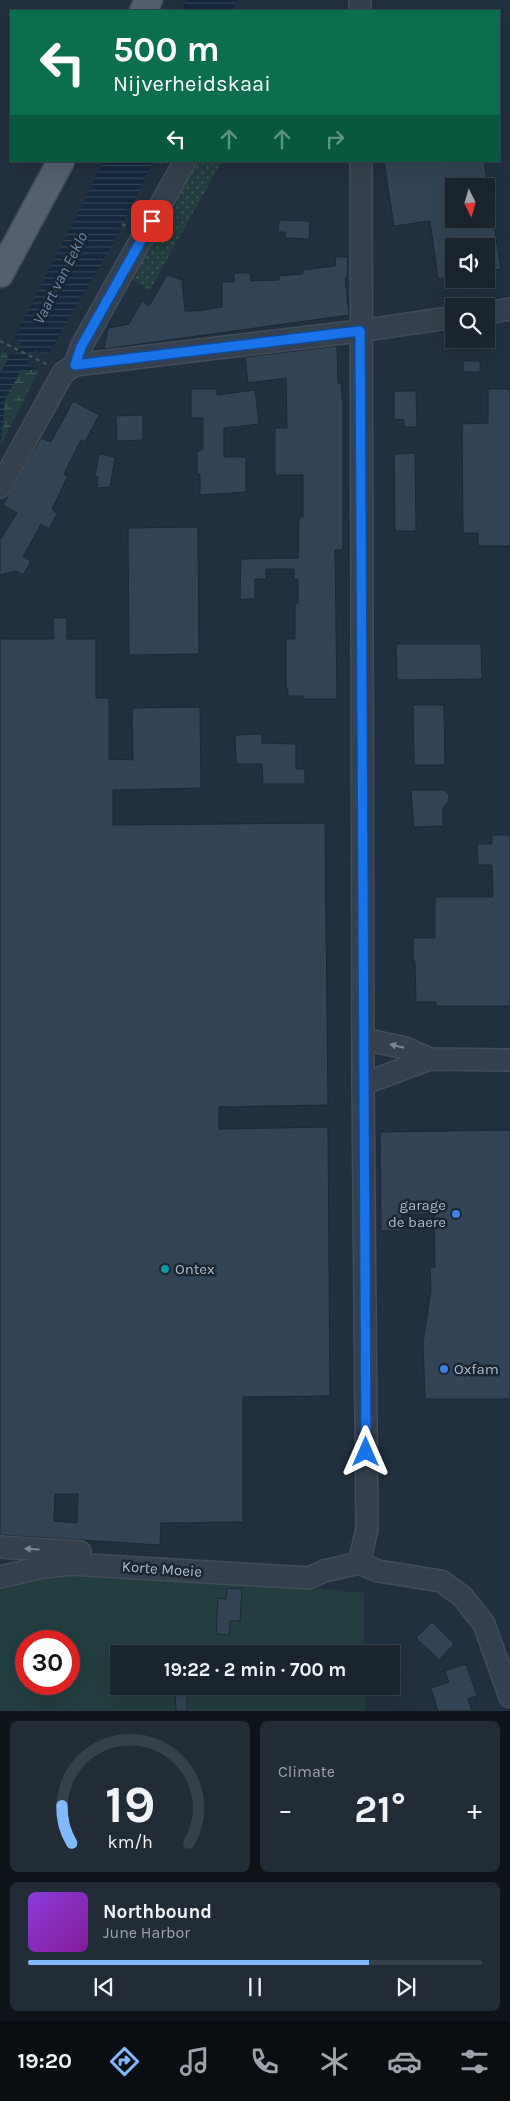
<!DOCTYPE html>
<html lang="en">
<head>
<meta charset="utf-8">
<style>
  body { margin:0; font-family:Karla,sans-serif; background:#222c37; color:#f1f3f6; height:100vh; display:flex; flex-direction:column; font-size:19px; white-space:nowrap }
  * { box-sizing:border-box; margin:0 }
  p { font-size:16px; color:#9fa4aa }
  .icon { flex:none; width:28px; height:28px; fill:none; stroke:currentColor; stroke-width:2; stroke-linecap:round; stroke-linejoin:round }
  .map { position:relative; height:1711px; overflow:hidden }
  .drawer { display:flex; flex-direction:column; gap:10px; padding:10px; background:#0e141a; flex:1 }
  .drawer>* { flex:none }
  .guide { position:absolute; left:10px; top:10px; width:490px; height:152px; border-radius:0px; box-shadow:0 5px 20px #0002,0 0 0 1px #37414b; background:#0b6e4f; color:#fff; overflow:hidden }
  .needle { width:32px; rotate:175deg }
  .fabs { position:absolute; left:445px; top:178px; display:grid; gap:10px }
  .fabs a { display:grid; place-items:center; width:50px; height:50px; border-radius:0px; background:#19242f; box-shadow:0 5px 20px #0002,0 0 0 1px #37414b; font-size:25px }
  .speed { position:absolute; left:15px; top:1630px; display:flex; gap:10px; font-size:25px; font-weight:700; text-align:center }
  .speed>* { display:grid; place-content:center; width:65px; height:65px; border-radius:50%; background:#19242f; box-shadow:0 5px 20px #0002,0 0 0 1px #37414b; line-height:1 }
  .speed .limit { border:8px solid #d22; background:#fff; color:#111 }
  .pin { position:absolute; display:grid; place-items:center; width:42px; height:42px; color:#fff; margin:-21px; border-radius:10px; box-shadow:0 2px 8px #0006 }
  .me { position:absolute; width:55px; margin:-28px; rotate:0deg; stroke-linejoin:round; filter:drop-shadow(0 0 4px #0008) }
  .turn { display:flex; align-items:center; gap:18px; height:105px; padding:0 20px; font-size:22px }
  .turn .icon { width:65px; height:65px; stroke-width:2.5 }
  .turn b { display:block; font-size:35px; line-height:42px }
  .lanes { display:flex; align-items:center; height:48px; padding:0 20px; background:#0003; justify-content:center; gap:25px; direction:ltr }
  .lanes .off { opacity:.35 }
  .big { font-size:38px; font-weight:700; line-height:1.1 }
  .drawer .tile { flex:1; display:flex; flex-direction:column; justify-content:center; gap:8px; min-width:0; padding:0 18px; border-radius:8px; background:#222c37 }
  .drawer .dial { align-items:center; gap:0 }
  .dial svg { height:130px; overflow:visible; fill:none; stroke:#37414b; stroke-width:7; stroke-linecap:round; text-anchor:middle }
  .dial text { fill:#f1f3f6; stroke:none }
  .song { display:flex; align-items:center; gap:15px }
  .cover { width:60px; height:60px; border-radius:8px; background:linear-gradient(135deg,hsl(270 70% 55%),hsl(290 70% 35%)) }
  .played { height:5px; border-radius:2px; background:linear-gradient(90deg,#81b9ff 75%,#37414b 75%) }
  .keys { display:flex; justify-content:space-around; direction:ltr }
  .heat { display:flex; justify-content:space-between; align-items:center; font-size:28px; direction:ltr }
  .drawer .tiles { flex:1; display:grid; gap:10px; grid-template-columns:1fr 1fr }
  .tile:last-child { grid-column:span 2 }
  .trip { position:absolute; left:110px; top:1645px; width:290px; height:50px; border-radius:0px; background:#19242f; box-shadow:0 5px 20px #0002,0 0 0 1px #37414b; font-weight:700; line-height:50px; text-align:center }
  .tab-bar { display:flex; height:80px; justify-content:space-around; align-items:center; background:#0a0e13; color:#9fa4aa }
  .tab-bar .icon { width:35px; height:35px }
  .tab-bar .active { color:#81b9ff }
  .tab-bar b { font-size:22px; color:#f1f3f6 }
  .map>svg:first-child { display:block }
</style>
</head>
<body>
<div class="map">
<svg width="510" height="1711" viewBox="0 0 510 1711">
  <defs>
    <pattern id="wetland-marsh" width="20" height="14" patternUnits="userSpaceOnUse" patternTransform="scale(1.25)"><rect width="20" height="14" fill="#233e40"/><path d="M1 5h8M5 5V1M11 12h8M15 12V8" fill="none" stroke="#41585a"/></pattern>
    <pattern id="park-dots" width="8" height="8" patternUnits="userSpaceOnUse" patternTransform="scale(1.25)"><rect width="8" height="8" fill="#233e40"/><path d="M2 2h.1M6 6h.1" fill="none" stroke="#41585a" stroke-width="1.8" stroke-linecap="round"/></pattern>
    <pattern id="water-rules" width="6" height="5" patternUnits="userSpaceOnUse" patternTransform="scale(1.25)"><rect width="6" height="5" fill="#13273d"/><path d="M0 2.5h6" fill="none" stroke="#334458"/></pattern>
  </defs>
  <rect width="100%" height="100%" fill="#21303f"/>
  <!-- grass -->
  <path fill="#233e40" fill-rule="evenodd" d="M40,1573L193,1578L364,1593V1654H119V1686H365V1711H0V1583ZM26,1641H69V1684H26Z"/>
  <!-- wetland -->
  <path fill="url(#wetland-marsh)" d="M3,350L9,358L0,373V355Z
    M21,370H39L1,445L5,399Z"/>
  <!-- park -->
  <path fill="url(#park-dots)" d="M185,161H222L150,290L122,274Z"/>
  <!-- water -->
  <path fill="url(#water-rules)" d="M187,0H238L232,11H181Z
    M104,161H154L108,252L47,356L35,350L27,363L39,370H21L5,399L0,447V373L9,358L3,350L15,356L22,342L14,338Z"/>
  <!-- building -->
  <path fill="#324455" stroke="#1c2835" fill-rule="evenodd" d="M384,161H484L488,186H454V219H493L501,269L486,271V246H454V276L438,279L430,221L394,226Z
    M279,220L310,221L309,239L285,238V232H278Z
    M336,257H348L347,277L345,278L349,315L104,349L108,328L129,324L142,301L149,306L167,275L182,280L185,311H197L222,307V282H234V273H250L251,281L279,280V276L303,274V270L335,266Z
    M337,346L338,383H341L343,405V550H335L337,699H303V696H288V689L286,688V639H295V603H298V579H294V569H266V579H255V599H240L241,559L298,558L299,517H303V475H275V428H287L286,378L248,383L245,357Z
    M463,361H480V372H463Z
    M191,389H217V395L255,390L259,424L224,428V457H246V492L200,495V474H197V451L203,450V418H191Z
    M488,389H510V546H478V533H463L462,424L488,423Z
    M394,391H416L417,427H404V420L394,419Z
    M73,401L99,415L85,442L81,440L64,474L68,476L52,509L57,514L49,529L41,524L23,557L31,561L23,575L16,571L0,575V540L17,513L3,505L41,438L51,442Z
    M143,415V440L117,441L116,416Z
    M415,453L416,531H395L394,454Z
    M99,454L115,457L110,487L97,488L98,477L95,476Z
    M198,527L199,654L129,655L128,528Z
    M53,618H67V639H96V698H109V759L133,760L132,708L200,707L201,788L113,790V825L325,823L328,1105L219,1107V1129L328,1127L330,1396L243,1397V1522L161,1523L160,1545L0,1535V639H54ZM55,1494H78L77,1523L54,1521Z
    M396,644H481L482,679L397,680Z
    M413,705H444L445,765H414Z
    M262,734V743L296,744V769H305V784H263L262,764H236L235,735Z
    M411,790H445L449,795V801L443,808V826L414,827Z
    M492,835H510V1006H436V1002H416L415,961H413V938H435V897H493L492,865H478L477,844H492Z
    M510,1130V1399H425L423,1343L431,1290L430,1268L435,1267L434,1214H402L401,1231H381L380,1132Z
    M227,1588L242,1589L240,1621H230L229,1635L216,1634L218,1598L226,1599Z
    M432,1622L454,1644L439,1660L416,1638Z
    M466,1664L477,1696L468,1699L472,1711H438L431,1688L449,1682L445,1671Z
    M175,1694H187V1711H176Z"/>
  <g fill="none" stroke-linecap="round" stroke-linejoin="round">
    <defs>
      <path id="minor" d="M360,0V11
        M486,313L510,309
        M75,365L81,347L185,161
        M0,487L63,373L75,365L360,331L454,317
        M363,1039L405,1048L430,1059
        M363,1084L430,1059L510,1060
        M0,1547L80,1552
        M359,1563L367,1529L363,1084L361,161
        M359,1563L378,1571L441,1581L462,1596L484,1624L510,1697
        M0,1577L43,1567L71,1564L309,1578L324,1571L359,1563"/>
      <path id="major" d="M143,11L149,0
        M0,274L61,161"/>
    </defs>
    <!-- minor casing -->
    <use href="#minor" stroke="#414d5a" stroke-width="24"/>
    <!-- major casing -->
    <use href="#major" stroke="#414d5a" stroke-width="29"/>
    <!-- path -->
    <path stroke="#3c5758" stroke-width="2.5" stroke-dasharray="4 4" stroke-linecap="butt" d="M158,161L164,165
      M122,224L129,228
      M0,341L48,365"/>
    <!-- minor -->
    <use href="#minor" stroke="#35414e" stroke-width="21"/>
    <!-- major -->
    <use href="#major" stroke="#53606f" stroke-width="26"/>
  </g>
  <!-- one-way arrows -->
  <defs><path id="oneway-solid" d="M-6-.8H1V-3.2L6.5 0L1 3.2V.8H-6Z" transform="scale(1.25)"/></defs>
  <g fill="#798592">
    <use href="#oneway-solid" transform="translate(397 1046) rotate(-166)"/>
    <use href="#oneway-solid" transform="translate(32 1549) rotate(-177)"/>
  </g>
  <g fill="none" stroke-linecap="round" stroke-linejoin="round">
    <defs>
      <path id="route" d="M152,221L81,347L75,365L360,331L366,1452"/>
    </defs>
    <!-- route casing -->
    <use href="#route" stroke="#114b97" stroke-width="12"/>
    <!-- route -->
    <use href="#route" stroke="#1a73e8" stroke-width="9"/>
  </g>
  <!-- markers -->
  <g fill="#3f7fe0" stroke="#1a2633" stroke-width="2">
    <circle cx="456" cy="1214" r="5"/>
    <circle cx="444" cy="1369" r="5"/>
  </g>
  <circle fill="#0f9aa8" stroke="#1a2633" stroke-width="2" cx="165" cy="1269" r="5"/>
  <g text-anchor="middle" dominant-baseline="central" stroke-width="5" stroke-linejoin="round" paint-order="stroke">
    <!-- poi labels -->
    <g font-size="15" fill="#b1bcca" stroke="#1a2633" text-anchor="start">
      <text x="446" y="1205" text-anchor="end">garage<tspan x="446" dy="17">de baere</tspan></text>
      <text x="175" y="1269">Ontex</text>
      <text x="454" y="1369">Oxfam</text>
    </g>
    <!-- street labels -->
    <g font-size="15" fill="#b1bcca" stroke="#1a2633">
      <text transform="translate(162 1569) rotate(4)">Korte Moeie</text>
    </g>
    <!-- water labels -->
    <g font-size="16" font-style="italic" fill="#6689ac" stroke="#1a2633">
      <text transform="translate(60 278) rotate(-63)">Vaart van Eeklo</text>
    </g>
  </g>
</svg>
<div class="fabs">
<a><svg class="needle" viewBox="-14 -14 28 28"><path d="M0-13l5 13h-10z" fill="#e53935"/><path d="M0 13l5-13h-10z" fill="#9fa4aa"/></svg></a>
<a><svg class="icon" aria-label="sound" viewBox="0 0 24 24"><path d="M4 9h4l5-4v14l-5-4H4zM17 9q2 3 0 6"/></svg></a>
<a><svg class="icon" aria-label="search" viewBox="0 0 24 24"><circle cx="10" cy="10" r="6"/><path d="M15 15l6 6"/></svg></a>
</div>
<div class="speed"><div class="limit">30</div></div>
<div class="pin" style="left:152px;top:221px;background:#d93025"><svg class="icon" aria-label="arrive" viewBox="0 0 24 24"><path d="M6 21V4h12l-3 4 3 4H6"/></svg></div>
<svg class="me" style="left:366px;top:1452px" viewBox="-20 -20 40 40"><path d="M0-17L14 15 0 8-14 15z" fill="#1a73e8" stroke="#fff" stroke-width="4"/></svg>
<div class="trip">19:22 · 2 min · 700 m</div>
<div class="guide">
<div class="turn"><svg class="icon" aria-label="left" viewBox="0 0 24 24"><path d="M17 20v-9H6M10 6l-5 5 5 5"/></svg><div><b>500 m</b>Nijverheidskaai</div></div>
<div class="lanes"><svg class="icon" aria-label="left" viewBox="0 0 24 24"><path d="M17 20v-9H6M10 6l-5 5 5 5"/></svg><svg class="icon off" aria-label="ahead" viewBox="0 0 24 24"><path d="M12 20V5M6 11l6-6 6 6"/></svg><svg class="icon off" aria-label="ahead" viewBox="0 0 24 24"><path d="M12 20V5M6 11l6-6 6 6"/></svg><svg class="icon off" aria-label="right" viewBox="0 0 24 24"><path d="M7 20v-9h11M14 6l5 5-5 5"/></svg></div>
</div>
</div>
<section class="drawer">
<div class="tiles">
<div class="tile dial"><svg viewBox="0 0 100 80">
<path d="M14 69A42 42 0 1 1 86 69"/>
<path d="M14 69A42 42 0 0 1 8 46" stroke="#81b9ff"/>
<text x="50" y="56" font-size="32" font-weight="700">19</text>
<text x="50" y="72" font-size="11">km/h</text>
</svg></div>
<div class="tile"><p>Climate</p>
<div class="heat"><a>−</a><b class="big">21°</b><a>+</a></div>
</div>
<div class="tile">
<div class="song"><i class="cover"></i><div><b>Northbound</b><p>June Harbor</p></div></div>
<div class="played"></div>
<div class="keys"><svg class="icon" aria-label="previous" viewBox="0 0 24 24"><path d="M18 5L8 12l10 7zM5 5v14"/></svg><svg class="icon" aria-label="pause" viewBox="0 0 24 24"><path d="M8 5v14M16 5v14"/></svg><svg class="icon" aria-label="next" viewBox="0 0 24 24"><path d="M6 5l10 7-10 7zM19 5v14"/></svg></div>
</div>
</div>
</section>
<nav class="tab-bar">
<b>19:20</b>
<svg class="icon active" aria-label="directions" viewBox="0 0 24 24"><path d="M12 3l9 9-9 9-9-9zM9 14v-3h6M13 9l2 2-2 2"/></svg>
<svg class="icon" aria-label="music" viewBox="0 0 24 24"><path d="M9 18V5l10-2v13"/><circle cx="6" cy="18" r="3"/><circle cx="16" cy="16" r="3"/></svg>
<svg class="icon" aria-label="phone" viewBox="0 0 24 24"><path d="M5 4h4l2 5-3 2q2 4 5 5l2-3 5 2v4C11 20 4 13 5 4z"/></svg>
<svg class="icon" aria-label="climate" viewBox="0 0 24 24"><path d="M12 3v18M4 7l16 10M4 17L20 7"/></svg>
<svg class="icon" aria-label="car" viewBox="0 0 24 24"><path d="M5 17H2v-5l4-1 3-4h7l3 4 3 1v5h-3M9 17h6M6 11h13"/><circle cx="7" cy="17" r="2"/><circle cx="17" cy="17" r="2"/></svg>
<svg class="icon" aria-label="filters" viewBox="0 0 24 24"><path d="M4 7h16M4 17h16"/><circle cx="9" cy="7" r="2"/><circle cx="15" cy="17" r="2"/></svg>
</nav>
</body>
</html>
